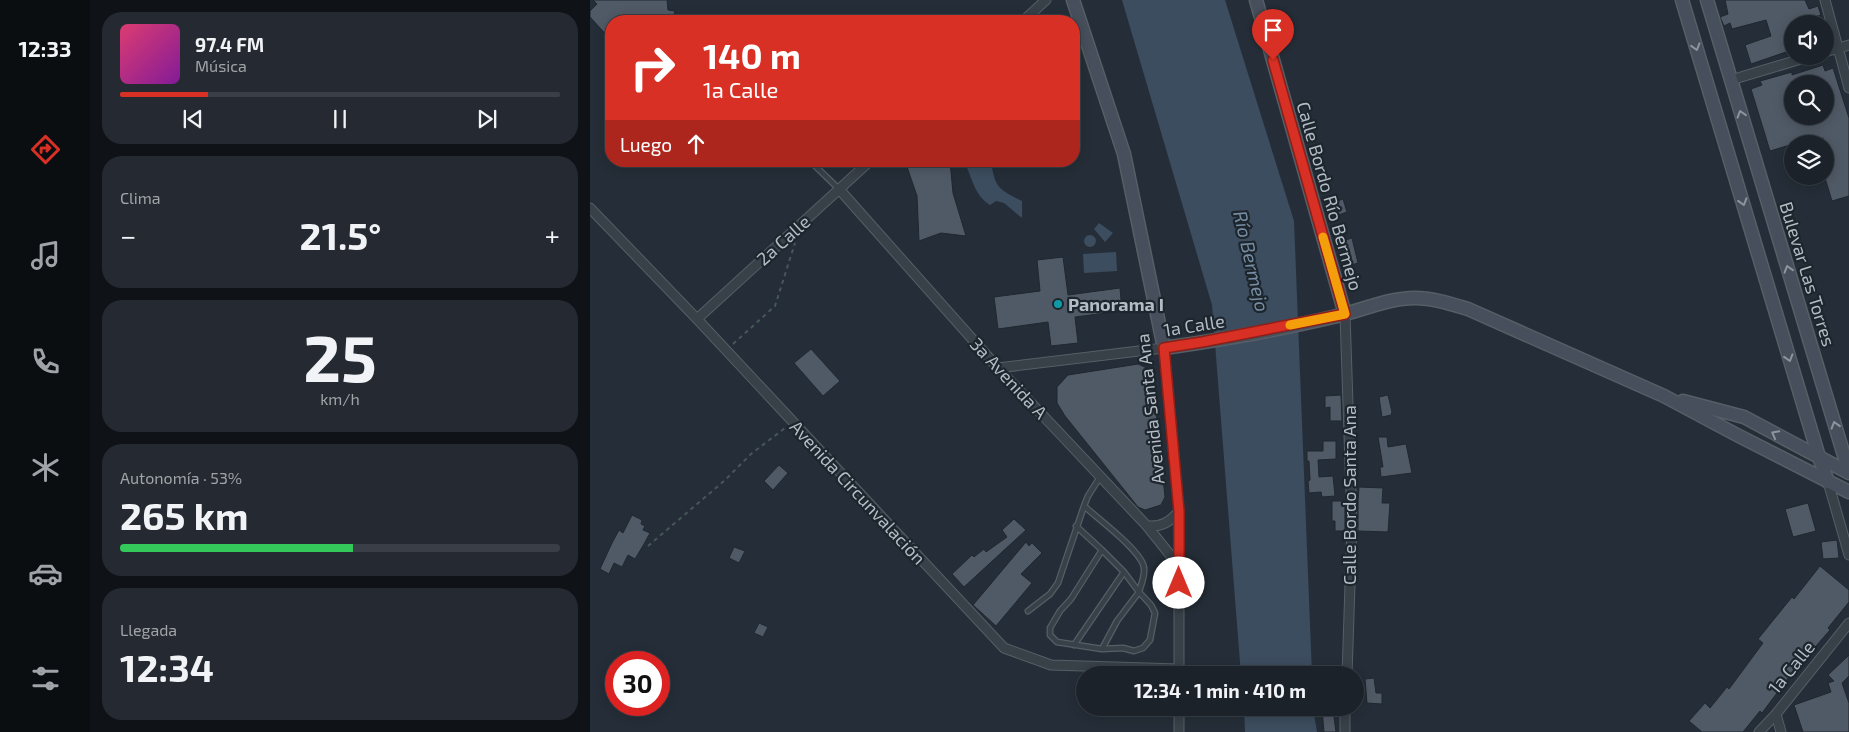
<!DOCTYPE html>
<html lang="es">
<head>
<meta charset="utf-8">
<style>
  body { margin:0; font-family:"Exo 2",sans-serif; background:#252a32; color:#f1f3f6; height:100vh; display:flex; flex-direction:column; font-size:19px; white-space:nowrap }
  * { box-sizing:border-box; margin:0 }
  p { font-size:16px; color:#a0a4a8 }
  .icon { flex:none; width:28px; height:28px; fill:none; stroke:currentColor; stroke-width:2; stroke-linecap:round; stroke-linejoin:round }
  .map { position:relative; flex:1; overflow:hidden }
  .details { display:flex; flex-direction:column; gap:12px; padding:12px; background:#0f1317; width:500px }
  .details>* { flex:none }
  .banner { position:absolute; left:15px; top:15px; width:475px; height:152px; border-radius:20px; box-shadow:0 2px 12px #0003,0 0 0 1px #3a3f47; background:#d93025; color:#fff; overflow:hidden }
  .fabs { position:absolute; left:1194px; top:15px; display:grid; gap:10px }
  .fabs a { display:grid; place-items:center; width:50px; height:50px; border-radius:50%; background:#1c222a; box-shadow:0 2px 12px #0003,0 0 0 1px #3a3f47; font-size:25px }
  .speed { position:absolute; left:15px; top:651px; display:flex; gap:10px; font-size:25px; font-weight:700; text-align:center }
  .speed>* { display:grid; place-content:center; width:65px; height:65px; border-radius:50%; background:#1c222a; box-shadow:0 2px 12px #0003,0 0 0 1px #3a3f47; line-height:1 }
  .speed .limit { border:8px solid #d22; background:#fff; color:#111 }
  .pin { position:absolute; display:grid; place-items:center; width:42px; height:42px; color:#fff; margin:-51px -21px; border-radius:50% 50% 50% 0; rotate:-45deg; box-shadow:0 0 5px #0007 }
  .pin .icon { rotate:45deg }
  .me { position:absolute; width:55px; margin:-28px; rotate:0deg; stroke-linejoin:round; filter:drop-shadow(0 0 4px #0008) }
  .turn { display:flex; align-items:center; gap:18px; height:105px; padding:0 15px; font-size:22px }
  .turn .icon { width:65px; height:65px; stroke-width:2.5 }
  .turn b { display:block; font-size:35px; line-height:42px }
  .then { display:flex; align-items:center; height:48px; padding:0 15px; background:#0003; gap:10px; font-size:19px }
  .big { font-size:38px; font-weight:700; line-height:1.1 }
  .details .widget { flex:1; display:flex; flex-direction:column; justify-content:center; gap:8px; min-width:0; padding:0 18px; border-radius:20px; background:#252a32 }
  .details .dial { align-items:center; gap:0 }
  .dial b { font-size:65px; line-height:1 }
  .song { display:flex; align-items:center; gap:15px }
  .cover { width:60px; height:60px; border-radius:8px; background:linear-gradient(135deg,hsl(340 70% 55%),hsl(290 70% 35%)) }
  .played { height:5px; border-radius:2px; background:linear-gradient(90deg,#d93025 20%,#3a3f47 20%) }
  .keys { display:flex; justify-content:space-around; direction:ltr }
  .heat { display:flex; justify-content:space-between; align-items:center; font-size:28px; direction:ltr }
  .charge { height:8px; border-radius:4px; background:linear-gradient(90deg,#34c759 53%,#3a3f47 0) }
  .trip { position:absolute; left:486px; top:666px; width:288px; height:50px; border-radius:25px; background:#1c222a; box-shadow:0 2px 12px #0003,0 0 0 1px #3a3f47; font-weight:700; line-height:50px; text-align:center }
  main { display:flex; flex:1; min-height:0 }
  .tab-bar { display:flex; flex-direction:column; width:90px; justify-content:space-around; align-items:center; background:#0b0e11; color:#a0a4a8 }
  .tab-bar .icon { width:35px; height:35px }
  .tab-bar .on { color:#d93025 }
  .tab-bar b { font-size:22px; color:#f1f3f6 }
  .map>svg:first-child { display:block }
</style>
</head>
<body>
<main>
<nav class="tab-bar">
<b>12:33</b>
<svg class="icon on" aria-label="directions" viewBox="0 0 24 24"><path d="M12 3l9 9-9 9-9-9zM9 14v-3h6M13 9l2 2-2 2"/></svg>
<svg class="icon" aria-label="music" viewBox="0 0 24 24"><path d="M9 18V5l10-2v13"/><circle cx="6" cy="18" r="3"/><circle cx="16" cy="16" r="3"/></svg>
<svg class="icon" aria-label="phone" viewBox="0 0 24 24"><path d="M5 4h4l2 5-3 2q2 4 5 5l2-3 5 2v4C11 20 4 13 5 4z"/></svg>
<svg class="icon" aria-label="climate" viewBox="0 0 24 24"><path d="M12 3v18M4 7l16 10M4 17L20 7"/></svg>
<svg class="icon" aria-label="car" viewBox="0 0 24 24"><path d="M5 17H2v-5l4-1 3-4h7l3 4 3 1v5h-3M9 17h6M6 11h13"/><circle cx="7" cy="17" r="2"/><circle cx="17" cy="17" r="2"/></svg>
<svg class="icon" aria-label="filters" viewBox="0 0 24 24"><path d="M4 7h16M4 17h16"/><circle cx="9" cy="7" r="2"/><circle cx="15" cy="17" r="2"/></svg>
</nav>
<section class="details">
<div class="widget">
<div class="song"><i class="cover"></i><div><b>97.4 FM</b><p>Música</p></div></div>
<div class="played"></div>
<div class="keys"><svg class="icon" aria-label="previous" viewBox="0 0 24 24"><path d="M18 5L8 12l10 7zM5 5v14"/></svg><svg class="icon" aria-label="pause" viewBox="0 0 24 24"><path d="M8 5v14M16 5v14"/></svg><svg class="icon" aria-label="next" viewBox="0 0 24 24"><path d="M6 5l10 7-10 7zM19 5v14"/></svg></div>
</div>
<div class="widget"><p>Clima</p>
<div class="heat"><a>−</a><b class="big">21.5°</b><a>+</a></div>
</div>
<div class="widget dial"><b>25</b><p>km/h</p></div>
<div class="widget"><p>Autonomía · 53%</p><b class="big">265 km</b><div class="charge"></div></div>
<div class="widget"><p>Llegada</p><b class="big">12:34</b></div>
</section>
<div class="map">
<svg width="1259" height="732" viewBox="0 0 1259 732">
  <rect width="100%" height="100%" fill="#252e38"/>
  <!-- water -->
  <path fill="#3c4d5f" d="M532,0H635L704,221L722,675H651L622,305Z
    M374,161H401C405,189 409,189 432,201V218L414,203L406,201L400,205C384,195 382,177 374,161Z
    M509,223L523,233L515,242L504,229Z
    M494 241a6 6 0 1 1 12 0a6 6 0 1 1-12 0Z
    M526,252L527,271L494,273L493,254Z
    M654,708H723L727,732H655Z"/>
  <!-- building -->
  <path fill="#505a66" stroke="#1f272f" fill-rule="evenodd" d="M3,0H77L78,10L85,11L82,21H21V40L0,17V11L7,4Z
    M1135,0H1215L1219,9L1228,6L1231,15L1225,17L1227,24H1202V50L1161,64L1155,45L1181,36L1176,20L1142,29L1140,23L1134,26L1130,17L1138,14Z
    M1233,65L1235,71L1243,68L1259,118V196L1242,201L1235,178V161L1240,159L1233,138L1228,140L1227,137L1180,151L1161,89L1172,85L1170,81L1202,72V75ZM1202,84H1235V116H1202Z
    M315,161H360L363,193L376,236L351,233L329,241L327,196Z
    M753,199L757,212L743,217L739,204Z
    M762,238L768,263L758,266L752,241Z
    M473,257L478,295L530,288L532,311L485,317L488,343L461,346L458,322L408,329L404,297L450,291L447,260Z
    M221,349L250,381L233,396L204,363Z
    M548,364L559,369L563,381L575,497L571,505L555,510L548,507L475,416L467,403V387L478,375Z
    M751,395L752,421H740V407L735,408V396Z
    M798,395L802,412L801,415L792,417L789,397Z
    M788,437H797L798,447L816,444L822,473L791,477L790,467H793Z
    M733,441H746V459L728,460L729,477L743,476L745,496L732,497L731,492L719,493L718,481L720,480L719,461H717V451H733Z
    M189,465L198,473L183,490L174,481Z
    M769,487L793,488L792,503H800L798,532L768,531V501Z
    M742,501H755V531H745V521H742Z
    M1218,503L1226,531L1203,537L1195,509Z
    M42,515L52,520L51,524L55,526L53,530L60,533L54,544L45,559L38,555L32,567L24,563L19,574L10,569L22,543L29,530L33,533Z
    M424,519L436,530L374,587L362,574L382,555L384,557L394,549L396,552L417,537L412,530Z
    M1247,540L1249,558L1233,559L1231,542Z
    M436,542L439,546L442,543L452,553L431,574L442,583L406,626L383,605Z
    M144,547L155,551L149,563L139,558Z
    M1230,566L1259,590V602L1238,628L1240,630L1220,653L1222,654L1208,671L1205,669L1172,713L1170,711L1153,732H1112L1099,721L1115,703L1120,708L1137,687L1139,689L1173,643L1168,639L1202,597L1204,599Z
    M169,623L178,627L173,637L164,633Z
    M1259,655V676L1252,683L1259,703V732H1213L1204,705L1241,692L1238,683L1244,681L1238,675Z
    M784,678L786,693H792V704L777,703L775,679Z
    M743,709L746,732H734L732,710Z"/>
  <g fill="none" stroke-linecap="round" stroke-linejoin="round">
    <defs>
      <path id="lane" d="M220,161L249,189
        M510,477L498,496L494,506C507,518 553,552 554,568C555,577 551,584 549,592
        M486,526L512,550
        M534,572L549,592
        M438,611L460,594L468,583L494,506
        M484,645L534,572L512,550L481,599L470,611L460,628V635L467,642L512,649L533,648L544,651L553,648L560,640L565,613L561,605L549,592L527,621L512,649"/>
      <path id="street" d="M1235,0L1259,88
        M433,21L456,0
        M1235,52L1259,45
        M1141,80L1221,56
        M249,189L408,368L557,526L589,566
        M0,208L107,319L414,648L461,665L589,669
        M755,314L762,524L757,675
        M107,319L280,161
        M408,368L574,348L589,511V675
        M1238,482L1259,555
        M557,526C572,527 580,522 589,511
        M755,708V732
        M1186,714L1191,732
        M589,732V708
        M1169,732L1186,714L1259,623"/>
      <path id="secondary" d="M483,0L534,154L574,348C630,340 688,330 743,317C771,311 797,298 825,298C843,298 861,304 878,309L1074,396L1147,435L1259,492
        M666,0L755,314
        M1092,0L1229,457L1238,482
        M1117,0L1259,472
        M1093,401L1154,417L1259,473"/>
    </defs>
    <!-- lane casing -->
    <use href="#lane" stroke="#565e66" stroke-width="7"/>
    <!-- street casing -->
    <use href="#street" stroke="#565e66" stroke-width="11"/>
    <!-- secondary casing -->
    <use href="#secondary" stroke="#565e66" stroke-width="15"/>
    <!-- path -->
    <path stroke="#465758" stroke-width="2" stroke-dasharray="4 4" stroke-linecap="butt" d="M143,344L185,306L205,243
      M58,546L134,481L161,454L195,428"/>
    <!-- lane -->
    <use href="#lane" stroke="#384048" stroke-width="4.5"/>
    <!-- street -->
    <use href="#street" stroke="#384048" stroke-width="9"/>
    <!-- secondary -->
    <use href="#secondary" stroke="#464f5b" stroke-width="12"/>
  </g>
  <!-- one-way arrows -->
  <defs><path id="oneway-chevron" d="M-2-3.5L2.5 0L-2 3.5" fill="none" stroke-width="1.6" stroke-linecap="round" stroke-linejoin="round" transform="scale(1.25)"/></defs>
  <g stroke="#8d959f">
    <use href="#oneway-chevron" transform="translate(1106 47) rotate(73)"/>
    <use href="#oneway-chevron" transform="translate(1151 114) rotate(-107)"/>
    <use href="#oneway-chevron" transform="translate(1153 202) rotate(73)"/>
    <use href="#oneway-chevron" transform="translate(1198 269) rotate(-107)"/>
    <use href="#oneway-chevron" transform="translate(1199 358) rotate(73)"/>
    <use href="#oneway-chevron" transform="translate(1245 425) rotate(-107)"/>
    <use href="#oneway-chevron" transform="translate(1185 434) rotate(-152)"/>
  </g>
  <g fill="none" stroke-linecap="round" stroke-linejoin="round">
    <defs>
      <path id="route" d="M589,583V511L574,348L612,342L755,314L683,60"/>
    </defs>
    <!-- route casing -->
    <use href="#route" stroke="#8d1f18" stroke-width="12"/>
    <!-- route -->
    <use href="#route" stroke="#d93025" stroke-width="9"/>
    <!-- slow -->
    <path stroke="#f59e0b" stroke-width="9" d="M700,325L755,314L733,237"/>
  </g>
  <!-- markers -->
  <circle fill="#0f9aa8" stroke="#1d252d" stroke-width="2" cx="468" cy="304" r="5"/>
  <g text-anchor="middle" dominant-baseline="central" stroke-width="4.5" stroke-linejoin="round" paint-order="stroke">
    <!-- street labels -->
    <g font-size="18" fill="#b3bbc4" stroke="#1d252d">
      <text transform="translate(740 196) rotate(74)">Calle Bordo Río Bermejo</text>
      <text transform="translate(193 240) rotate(-42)">2a Calle</text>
      <text transform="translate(1218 274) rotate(73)">Bulevar Las Torres</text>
      <text transform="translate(604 325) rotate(-9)">1a Calle</text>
      <text transform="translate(419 378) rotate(47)">3a Avenida A</text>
      <text transform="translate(560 409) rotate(-96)">Avenida Santa Ana</text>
      <text transform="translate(268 492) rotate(47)">Avenida Circunvalación</text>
      <text transform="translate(759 495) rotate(-90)">Calle Bordo Santa Ana</text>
      <text transform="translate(1201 667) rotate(-51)">1a Calle</text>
    </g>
    <!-- poi labels -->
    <g font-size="18" font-weight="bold" fill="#b3bbc4" stroke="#1d252d" text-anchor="start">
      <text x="478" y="304">Panorama I</text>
    </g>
    <!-- water labels -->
    <g font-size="19" font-style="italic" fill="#778da4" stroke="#1d252d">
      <text transform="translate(662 261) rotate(77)">Río Bermejo</text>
    </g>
  </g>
</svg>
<div class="fabs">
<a><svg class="icon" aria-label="sound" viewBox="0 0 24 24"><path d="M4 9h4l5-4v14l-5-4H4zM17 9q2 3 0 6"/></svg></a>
<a><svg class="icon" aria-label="search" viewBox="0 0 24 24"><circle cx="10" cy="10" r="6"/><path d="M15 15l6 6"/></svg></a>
<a><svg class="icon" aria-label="layers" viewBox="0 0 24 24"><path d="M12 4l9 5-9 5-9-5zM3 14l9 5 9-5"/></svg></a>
</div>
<div class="speed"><div class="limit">30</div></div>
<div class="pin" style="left:683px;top:60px;background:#d93025"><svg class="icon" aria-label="arrive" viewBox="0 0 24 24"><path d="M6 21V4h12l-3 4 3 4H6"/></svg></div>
<svg class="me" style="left:589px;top:583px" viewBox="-20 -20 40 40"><circle r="19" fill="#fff"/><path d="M0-13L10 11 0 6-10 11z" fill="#d93025"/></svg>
<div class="trip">12:34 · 1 min · 410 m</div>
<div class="banner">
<div class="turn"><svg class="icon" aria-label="right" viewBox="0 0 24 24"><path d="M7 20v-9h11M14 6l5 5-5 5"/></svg><div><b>140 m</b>1a Calle</div></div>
<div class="then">Luego<svg class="icon" aria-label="ahead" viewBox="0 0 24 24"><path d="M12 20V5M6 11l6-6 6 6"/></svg></div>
</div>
</div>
</main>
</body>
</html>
